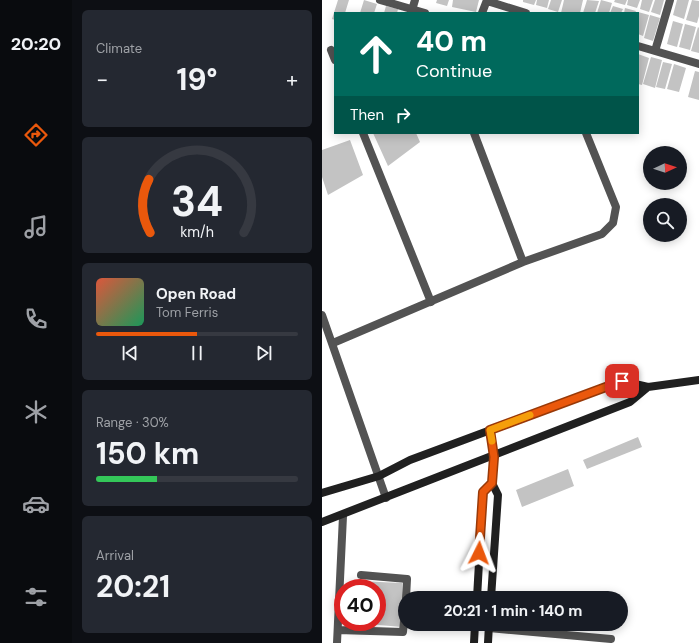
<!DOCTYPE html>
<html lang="en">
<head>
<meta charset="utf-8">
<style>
  body { margin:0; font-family:"DM Sans",sans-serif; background:#242831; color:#f1f3f6; height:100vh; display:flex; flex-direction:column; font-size:15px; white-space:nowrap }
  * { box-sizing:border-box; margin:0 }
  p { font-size:13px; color:#9ea1a6 }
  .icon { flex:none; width:22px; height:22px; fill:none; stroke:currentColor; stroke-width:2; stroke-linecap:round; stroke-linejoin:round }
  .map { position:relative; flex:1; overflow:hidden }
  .drawer { display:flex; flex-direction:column; gap:10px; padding:10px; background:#0d0f14; width:250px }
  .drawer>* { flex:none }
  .top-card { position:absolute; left:12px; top:12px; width:305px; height:122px; border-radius:0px; box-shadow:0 2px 10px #0003; background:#00695c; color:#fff; overflow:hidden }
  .needle { width:26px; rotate:87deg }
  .tools { position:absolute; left:321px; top:146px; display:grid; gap:8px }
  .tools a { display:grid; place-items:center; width:44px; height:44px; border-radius:50%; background:#171b24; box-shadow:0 2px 10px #0003; font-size:20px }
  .speed { position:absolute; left:12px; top:579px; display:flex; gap:8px; font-size:20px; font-weight:700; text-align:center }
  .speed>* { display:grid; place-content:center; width:52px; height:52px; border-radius:50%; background:#171b24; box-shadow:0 2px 10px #0003; line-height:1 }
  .speed .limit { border:6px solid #d22; background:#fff; color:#111 }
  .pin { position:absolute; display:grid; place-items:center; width:34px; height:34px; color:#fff; margin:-17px; border-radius:8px; box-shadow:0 2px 6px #0006 }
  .me { position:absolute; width:44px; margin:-22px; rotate:3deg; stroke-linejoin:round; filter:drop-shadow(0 0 3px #0008) }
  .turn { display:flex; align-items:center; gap:14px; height:84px; padding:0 16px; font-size:18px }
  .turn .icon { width:52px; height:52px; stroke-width:2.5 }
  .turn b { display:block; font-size:28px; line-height:34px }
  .then { display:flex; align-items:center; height:38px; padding:0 16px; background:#0003; gap:8px; font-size:15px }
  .big { font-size:30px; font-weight:700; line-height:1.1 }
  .drawer .tile { flex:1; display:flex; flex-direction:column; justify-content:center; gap:6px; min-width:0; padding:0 14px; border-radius:6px; background:#242831 }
  .drawer .dial { align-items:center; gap:0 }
  .dial svg { height:104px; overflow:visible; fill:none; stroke:#363941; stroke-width:7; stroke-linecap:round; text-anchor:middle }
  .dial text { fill:#f1f3f6; stroke:none }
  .song { display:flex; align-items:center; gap:12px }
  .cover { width:48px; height:48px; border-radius:6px; background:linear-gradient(135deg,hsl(10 70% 55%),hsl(150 70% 35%)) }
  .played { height:4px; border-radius:2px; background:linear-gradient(90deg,#ea580c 50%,#363941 50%) }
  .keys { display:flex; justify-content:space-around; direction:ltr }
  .heat { display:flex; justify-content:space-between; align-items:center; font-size:22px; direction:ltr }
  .charge { height:6px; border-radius:3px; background:linear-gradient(90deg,#34c759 30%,#363941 0) }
  .trip { position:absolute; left:76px; top:591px; width:230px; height:40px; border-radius:20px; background:#171b24; box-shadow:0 2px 10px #0003; font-weight:700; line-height:40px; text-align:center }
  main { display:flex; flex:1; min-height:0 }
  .tabs { display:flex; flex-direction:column; width:72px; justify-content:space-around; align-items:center; background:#090b0e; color:#9ea1a6 }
  .tabs .icon { width:28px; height:28px }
  .tabs .active { color:#ea580c }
  .tabs b { font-size:18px; color:#f1f3f6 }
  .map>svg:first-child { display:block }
</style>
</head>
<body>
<main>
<nav class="tabs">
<b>20:20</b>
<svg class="icon active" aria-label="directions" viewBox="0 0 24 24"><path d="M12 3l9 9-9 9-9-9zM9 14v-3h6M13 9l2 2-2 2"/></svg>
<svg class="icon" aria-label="music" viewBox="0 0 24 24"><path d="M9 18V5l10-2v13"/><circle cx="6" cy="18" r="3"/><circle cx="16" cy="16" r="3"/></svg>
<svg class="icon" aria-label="phone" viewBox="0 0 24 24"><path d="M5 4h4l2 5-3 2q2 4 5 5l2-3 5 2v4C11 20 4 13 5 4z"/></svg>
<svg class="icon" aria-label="climate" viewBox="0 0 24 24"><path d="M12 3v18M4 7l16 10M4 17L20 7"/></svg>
<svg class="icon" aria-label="car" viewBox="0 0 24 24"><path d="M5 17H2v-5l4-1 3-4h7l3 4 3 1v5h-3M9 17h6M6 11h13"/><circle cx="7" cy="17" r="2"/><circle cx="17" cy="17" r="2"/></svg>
<svg class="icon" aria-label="filters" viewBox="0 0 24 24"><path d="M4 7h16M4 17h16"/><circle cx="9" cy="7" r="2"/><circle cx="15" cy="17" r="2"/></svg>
</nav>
<section class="drawer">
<div class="tile"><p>Climate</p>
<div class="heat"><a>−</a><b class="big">19°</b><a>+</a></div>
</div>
<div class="tile dial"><svg viewBox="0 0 100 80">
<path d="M14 69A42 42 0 1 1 86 69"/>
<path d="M14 69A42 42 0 0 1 13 28" stroke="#ea580c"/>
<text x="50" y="56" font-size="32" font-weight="700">34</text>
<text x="50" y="72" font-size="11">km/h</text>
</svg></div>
<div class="tile">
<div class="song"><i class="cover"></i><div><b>Open Road</b><p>Tom Ferris</p></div></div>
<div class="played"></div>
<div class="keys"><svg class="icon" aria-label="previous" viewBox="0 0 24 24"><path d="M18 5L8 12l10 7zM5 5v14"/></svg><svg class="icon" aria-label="pause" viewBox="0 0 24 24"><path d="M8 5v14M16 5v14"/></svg><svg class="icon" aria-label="next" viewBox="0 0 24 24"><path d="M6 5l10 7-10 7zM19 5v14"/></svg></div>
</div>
<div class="tile"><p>Range · 30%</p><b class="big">150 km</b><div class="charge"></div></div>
<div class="tile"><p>Arrival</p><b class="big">20:21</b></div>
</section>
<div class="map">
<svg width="377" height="643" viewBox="0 0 377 643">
  <rect width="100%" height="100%" fill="#fff"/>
  <!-- building -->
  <path fill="#c3c3c3" d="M16,0H27L23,13H13V20L10,19Z
    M42,0L55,4L52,13H38Z
    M115,0H127L125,6L114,3Z
    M131,0H157L154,12L130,7Z
    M201,0H214L212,5L201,2Z
    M215,0H227L225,8L214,5Z
    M229,0H240L236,12L226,9Z
    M242,0H261L258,13H239Z
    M265,0L277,1L273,13H261Z
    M279,0L290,3L287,13H275Z
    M293,0H305L303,5L292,2Z
    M306,0H318L315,8L305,5Z
    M320,0H331L327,12L318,9Z
    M333,0H342L338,15L329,12Z
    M355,0H367L362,19L351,15Z
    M370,0L377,1V16L375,23L364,20Z
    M64,6L76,9L75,13H62Z
    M291,6L301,9L299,13H288Z
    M303,8L314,11L313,13H302Z
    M316,12L327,15L321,36L316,34Z
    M328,15L338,18L331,41L322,38Z
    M351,21L361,24L355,47L345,44Z
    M363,24L374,27L368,50L357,47Z
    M376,27L377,28V53L369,51Z
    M316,54L327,58L320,85L316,84Z
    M329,57L340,60L333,88L321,84Z
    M341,62L350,64L343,89L334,87Z
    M352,64L364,68L357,92L345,89Z
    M373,71L377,72V100L366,97Z
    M51,133H94L98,142L66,166Z
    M28,140L41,175L6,195L0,177V150Z
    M316,437L320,447L265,469L261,460Z
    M246,469L252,486L200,507L194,490Z
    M36,581L80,583V627L34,623L55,622V588H35Z"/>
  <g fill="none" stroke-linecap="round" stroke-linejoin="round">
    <!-- street -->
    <path stroke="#535353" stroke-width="8" d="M58,0L103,13
      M165,1L204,13
      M90,10L93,0
      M160,13L165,0
      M316,46L377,64
      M9,50L13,60
      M333,51L348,0
      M41,133L109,302
      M152,133L201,262
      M0,315L64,498
      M11,343L201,262L280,234L291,223L294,207L264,133
      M39,575L85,579L84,598
      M167,628L289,639
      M16,630L81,632L83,610
      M15,643L21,516"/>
    <!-- secondary -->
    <path stroke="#202020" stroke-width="8" d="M326,387L377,380
      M168,430L172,457L170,483
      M0,493L57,476L88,460L300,381L326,387L308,402L0,522
      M155,598L161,492L170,483
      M169,598L176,495L170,483
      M152,643L153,624
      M166,643L167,624"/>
  </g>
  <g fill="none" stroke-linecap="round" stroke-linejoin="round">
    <defs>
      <path id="route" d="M157,553L161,492L170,483L172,457L168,430L300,381"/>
    </defs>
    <!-- route casing -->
    <use href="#route" stroke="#983908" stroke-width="10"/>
    <!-- route -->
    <use href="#route" stroke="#ea580c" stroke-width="7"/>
    <!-- slow -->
    <path stroke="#f59e0b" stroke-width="7" d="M170,441L168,430L208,415"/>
  </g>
</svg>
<div class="tools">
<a><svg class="needle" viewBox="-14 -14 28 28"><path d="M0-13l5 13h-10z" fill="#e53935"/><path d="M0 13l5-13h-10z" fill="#9ea1a6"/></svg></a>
<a><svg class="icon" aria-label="search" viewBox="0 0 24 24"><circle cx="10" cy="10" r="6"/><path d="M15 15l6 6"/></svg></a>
</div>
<div class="speed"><div class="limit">40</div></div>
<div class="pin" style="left:300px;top:381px;background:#d93025"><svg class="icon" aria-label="arrive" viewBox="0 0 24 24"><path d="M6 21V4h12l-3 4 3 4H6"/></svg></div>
<svg class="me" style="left:157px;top:553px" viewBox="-20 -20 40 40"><path d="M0-17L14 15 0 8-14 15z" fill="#ea580c" stroke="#fff" stroke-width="4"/></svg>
<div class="trip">20:21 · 1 min · 140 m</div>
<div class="top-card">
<div class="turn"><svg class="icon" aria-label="ahead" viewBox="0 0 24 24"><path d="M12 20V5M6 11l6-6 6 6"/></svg><div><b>40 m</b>Continue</div></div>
<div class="then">Then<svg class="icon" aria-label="right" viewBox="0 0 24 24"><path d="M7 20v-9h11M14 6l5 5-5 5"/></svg></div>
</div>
</div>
</main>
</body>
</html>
